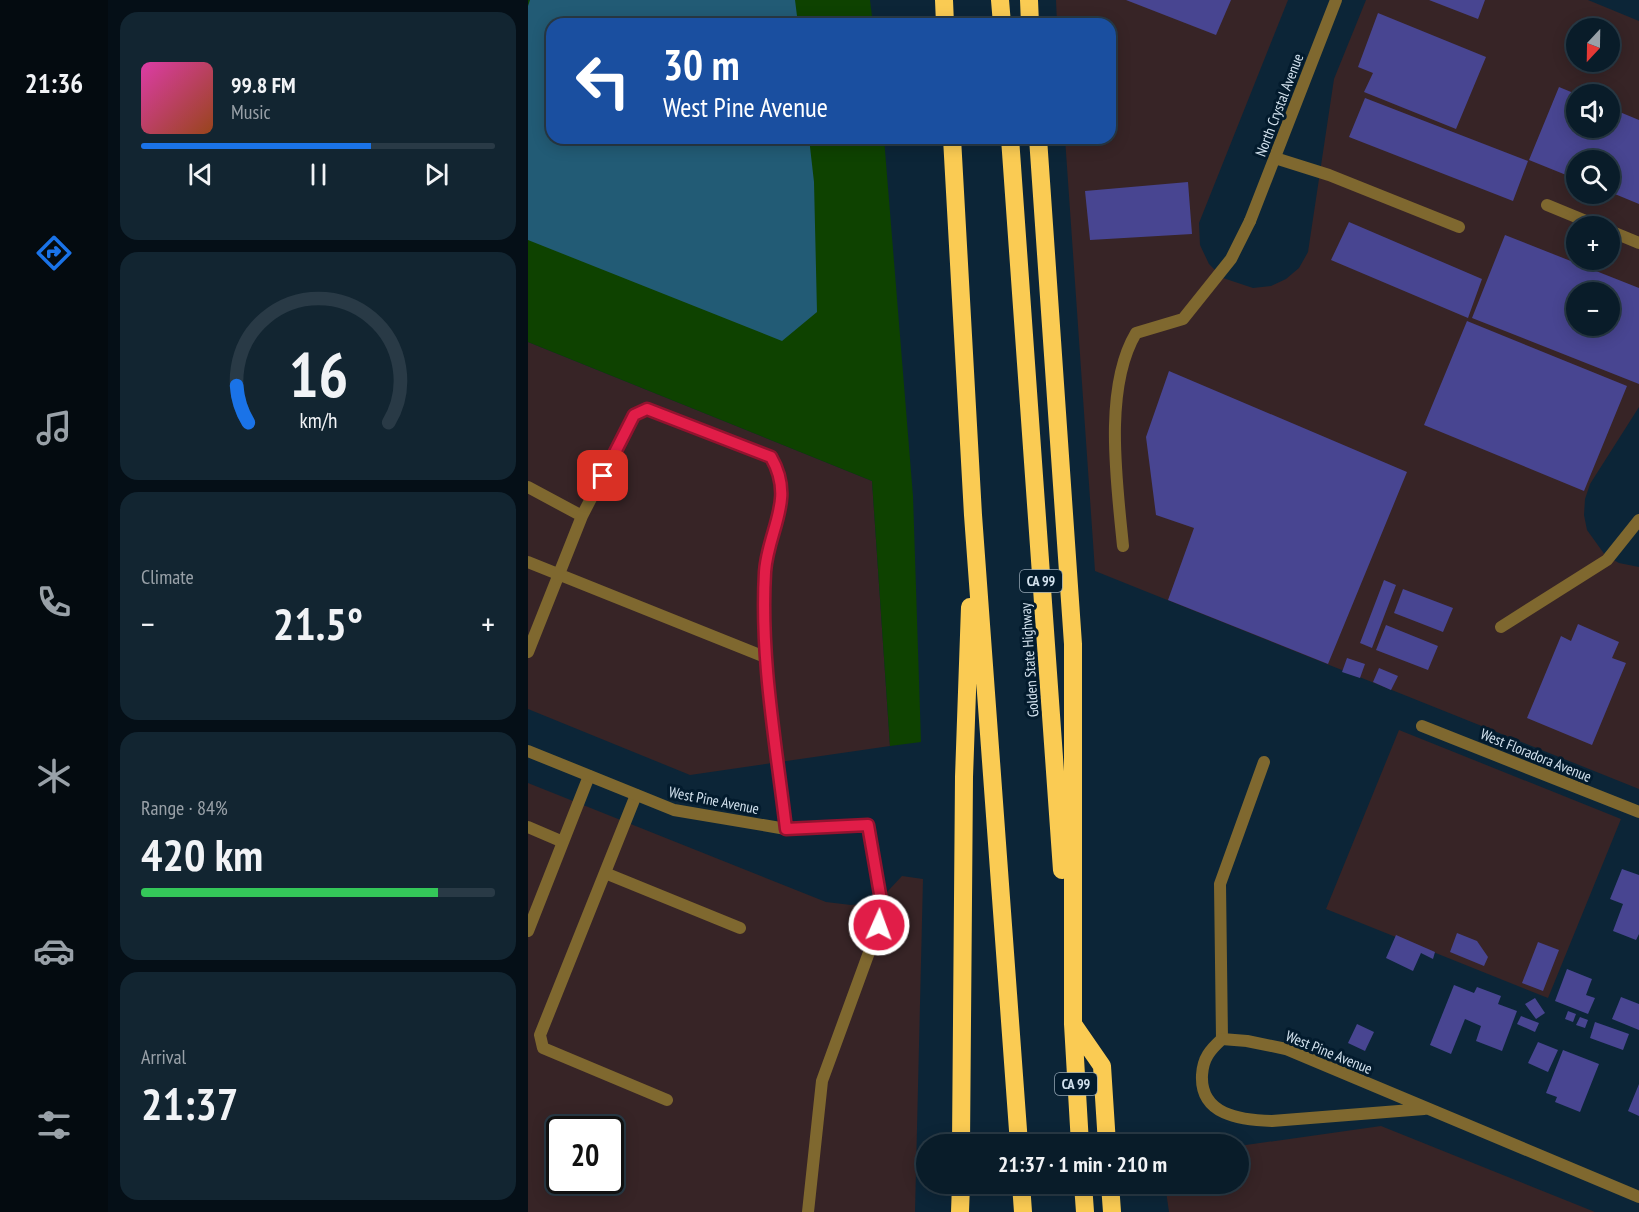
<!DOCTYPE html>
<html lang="en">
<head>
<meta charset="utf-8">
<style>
  body { margin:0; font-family:"PT Sans Narrow",sans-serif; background:#122531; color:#f1f3f6; height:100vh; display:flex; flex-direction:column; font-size:22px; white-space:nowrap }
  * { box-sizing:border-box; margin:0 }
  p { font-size:20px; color:#99a1a8 }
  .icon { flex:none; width:33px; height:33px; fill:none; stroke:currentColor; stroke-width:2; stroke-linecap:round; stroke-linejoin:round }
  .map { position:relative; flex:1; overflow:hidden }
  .panel { display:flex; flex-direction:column; gap:12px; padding:12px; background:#050f17; width:420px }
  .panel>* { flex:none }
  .banner { position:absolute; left:18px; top:18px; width:570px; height:126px; border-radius:18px; box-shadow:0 3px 15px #0003,0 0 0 2px #293a46; background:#1a4fa0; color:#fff; overflow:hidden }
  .needle { width:39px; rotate:202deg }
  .tools { position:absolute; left:1038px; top:18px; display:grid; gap:12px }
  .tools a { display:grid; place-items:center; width:54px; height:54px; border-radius:50%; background:#091c29; box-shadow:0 3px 15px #0003,0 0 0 2px #293a46; font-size:30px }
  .speed { position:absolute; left:18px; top:1116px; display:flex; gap:12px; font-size:30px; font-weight:700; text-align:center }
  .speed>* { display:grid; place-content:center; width:78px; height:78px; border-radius:50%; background:#091c29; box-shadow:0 3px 15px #0003,0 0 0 2px #293a46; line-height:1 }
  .speed .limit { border:3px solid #111; border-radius:9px; background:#fff; color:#111 }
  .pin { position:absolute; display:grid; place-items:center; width:51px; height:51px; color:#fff; margin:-26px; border-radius:12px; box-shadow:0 3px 9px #0006 }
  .me { position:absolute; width:66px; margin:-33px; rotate:2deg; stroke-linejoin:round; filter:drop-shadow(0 0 4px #0008) }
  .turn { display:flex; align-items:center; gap:21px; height:126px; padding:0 18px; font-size:27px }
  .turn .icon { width:78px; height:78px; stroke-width:2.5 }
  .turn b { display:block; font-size:42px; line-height:51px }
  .big { font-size:45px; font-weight:700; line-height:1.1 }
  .panel .widget { flex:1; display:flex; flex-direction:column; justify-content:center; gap:9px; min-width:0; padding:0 21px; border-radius:18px; background:#122531 }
  .panel .dial { align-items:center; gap:0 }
  .dial svg { height:156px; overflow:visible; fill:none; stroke:#293a46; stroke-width:7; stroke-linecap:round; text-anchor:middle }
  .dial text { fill:#f1f3f6; stroke:none }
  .song { display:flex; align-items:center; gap:18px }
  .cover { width:72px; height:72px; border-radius:9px; background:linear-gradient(135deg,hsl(320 70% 55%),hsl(20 70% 35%)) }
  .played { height:6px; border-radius:3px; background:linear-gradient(90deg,#1a73e8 65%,#293a46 65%) }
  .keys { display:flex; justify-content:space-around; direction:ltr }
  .heat { display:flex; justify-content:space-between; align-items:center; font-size:33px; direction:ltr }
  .charge { height:9px; border-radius:4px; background:linear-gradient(90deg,#34c759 84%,#293a46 0) }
  .trip { position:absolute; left:388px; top:1134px; width:333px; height:60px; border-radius:30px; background:#091c29; box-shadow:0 3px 15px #0003,0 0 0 2px #293a46; font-weight:700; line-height:60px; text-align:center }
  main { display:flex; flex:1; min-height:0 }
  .menu { display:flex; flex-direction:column; width:108px; justify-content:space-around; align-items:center; background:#040b10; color:#99a1a8 }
  .menu .icon { width:42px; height:42px }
  .menu .current { color:#1a73e8 }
  .menu b { font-size:27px; color:#f1f3f6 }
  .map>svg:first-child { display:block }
</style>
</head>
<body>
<main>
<nav class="menu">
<b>21:36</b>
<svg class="icon current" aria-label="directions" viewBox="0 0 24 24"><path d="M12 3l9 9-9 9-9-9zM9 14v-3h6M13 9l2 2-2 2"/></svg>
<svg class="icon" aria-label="music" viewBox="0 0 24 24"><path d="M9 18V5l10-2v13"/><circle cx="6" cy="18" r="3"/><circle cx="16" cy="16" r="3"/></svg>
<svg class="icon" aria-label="phone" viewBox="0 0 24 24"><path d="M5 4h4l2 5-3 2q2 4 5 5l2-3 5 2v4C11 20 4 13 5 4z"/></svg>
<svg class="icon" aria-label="climate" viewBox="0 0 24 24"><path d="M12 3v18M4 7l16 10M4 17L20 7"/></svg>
<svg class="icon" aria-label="car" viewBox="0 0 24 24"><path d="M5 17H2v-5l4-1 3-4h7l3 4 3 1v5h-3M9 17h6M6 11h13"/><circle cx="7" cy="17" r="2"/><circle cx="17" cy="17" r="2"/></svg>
<svg class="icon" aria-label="filters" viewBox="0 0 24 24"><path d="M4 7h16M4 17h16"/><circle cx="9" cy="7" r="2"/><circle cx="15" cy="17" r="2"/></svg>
</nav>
<section class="panel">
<div class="widget">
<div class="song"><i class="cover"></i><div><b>99.8 FM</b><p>Music</p></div></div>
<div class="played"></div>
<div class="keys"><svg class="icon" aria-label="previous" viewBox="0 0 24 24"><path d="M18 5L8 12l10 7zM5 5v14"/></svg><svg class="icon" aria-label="pause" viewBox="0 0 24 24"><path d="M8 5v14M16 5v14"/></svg><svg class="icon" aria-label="next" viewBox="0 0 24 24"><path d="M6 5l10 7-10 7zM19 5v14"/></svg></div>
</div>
<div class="widget dial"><svg viewBox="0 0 100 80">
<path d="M14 69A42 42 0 1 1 86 69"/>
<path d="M14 69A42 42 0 0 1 8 50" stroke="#1a73e8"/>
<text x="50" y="56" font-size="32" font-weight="700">16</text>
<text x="50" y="72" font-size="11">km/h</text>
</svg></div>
<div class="widget"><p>Climate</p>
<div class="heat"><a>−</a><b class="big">21.5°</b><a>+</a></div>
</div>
<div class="widget"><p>Range · 84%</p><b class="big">420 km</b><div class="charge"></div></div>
<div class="widget"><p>Arrival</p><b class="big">21:37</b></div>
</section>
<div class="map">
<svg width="1111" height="1212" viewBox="0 0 1111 1212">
  <rect width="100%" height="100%" fill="#0c2537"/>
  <!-- industrial -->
  <path fill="#372426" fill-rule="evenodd" d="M528,0H760L671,223L672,245L681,264L695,278L725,288L743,286L758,279L771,268L780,252L806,79L838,0H1060L1111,21V407L1062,484L1057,499L1056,515L1059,530L1077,555L1091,563L1111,567V789L567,571L537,138H582V24H529ZM1048,28H1082V62H1048ZM1048,94H1082V128H1048ZM1048,160H1082V194H1048ZM1048,226H1082V260H1048ZM1048,292H1082V326H1048Z
    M0,342L344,481L362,746L162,775L0,709Z
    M871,730L1093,819L1020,998L798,909Z
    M0,783L298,902L323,905L343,903L359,892L374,876L395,879L387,1212H0ZM32,1130H82V1180H32Z
    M853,1126L1067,1212H641L637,1184H711V1146Z"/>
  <!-- green -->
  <path fill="#0e4200" d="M0,0H342L345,24H24V138H356L385,496L393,742L362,746L344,481L0,342Z"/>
  <!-- water -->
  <path fill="#225b75" d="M2,0H267L270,24H24V138H281L286,182L289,312L254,341L0,240V6Z"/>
  <!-- building -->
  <path fill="#484591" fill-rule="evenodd" d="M598,0H703L688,35Z
    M901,0H957L950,19Z
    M850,13L958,57L928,129L836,92L845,73L830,67Z
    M1031,87L1048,94V128H1082V108L1111,120V204L1082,192V160H1048V179L1001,160Z
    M837,98L1000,161L985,201L821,137Z
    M660,182L664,234L562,240L557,191Z
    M821,222L954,279L940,318L803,260Z
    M977,235L1111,288V384L944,318ZM1048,292H1082V326H1048Z
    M939,321L1099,386L1056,491L896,425Z
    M641,371L879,472L800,664L640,600L666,528L628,515L618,437Z
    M856,580L868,585L844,648L832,643Z
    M875,589L925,608L915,632L866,613Z
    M1050,624L1091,642L1084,658L1098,663L1064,745L999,718L1033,636L1043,641Z
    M858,625L910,646L900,670L848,650Z
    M819,658L837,664L832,678L814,672Z
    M851,668L870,676L863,690L845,682Z
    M1094,869L1111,875V934L1108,940L1085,931L1095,904L1082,899Z
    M929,933L949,941L960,957L956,966L922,952Z
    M868,935L907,952L905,959L893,953L885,971L858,958Z
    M1010,942L1031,950L1015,991L994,983Z
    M1039,969L1064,979L1058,995L1067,998L1060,1014L1027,1001Z
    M926,985L946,993L949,987L973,996L970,1004L989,1011L974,1051L948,1041L953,1026L937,1019L923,1054L902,1045Z
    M1093,997L1111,1004V1030L1084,1019Z
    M1007,998L1017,1013L1008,1019L997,1004Z
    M1040,1011L1048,1014L1045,1022L1037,1019Z
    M993,1016L1011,1023L1007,1032L989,1024Z
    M1052,1017L1060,1020L1057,1028L1048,1025Z
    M1067,1022L1101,1034L1095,1050L1062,1038Z
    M829,1024L846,1032L837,1051L820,1043Z
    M1010,1042L1030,1050L1020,1072L1000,1063Z
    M1035,1050L1071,1064L1052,1112L1027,1102L1029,1097L1018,1093Z
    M1111,1084V1116L1100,1111Z"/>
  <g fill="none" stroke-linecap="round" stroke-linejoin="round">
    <!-- lane -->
    <path stroke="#7f682f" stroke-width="12" d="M747,158L801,175L931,227
      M1019,205L1070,226
      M1082,231L1111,243
      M0,487L54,516
      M595,546C589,484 575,388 608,333L655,319L703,259L722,221
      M0,562L237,657
      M973,627L1079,560L1111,520
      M0,652L54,516L106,415L119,409L243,457C268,500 240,529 237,572C232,658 248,744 258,829
      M108,795L12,1035L15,1048L139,1100
      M0,827L35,842
      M77,873L212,928
      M0,931L61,776
      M694,1039L692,884L736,762
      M280,1212L294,1081L351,925L353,900L340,825"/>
    <!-- street -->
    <path stroke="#7f682f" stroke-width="12" d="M722,221L808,0
      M894,726L1111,812
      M0,751L146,810L258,829L340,825
      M896,1109L744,1121C712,1120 672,1115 674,1075C675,1058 682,1050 694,1039L719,1041L758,1049L1111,1197"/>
    <!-- highway -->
    <path stroke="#facb53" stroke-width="18" d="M416,0L417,24
      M472,0L474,24
      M501,0L502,24
      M424,138L445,515L491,1144
      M482,138L534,870
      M510,138L545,644V1024L574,1066L579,1144
      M545,1024L552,1144
      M433,1144L436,777L442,607
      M493,1184L495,1212
      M555,1184L557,1212
      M582,1184L584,1212
      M432,1212L433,1184"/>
  </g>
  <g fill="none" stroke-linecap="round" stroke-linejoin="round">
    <defs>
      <path id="route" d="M75,476L106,415L119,409L243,457C268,500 240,529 237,572C232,658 248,744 258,829L340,825L353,900L351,925"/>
    </defs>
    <!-- route casing -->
    <use href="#route" stroke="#92132f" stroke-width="15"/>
    <!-- route -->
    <use href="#route" stroke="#e11d48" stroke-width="10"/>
  </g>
  <g text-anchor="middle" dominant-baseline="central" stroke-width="6" stroke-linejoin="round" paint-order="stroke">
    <!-- shield labels -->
    <g fill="#031b2d" stroke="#95a6b4" stroke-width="1.5">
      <rect x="492" y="570" width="42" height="22" rx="4.5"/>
      <rect x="527" y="1073" width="42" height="22" rx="4.5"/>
    </g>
    <g font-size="14" font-weight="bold" fill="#d3e2ee">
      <text x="513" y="581">CA 99</text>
      <text x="548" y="1084">CA 99</text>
    </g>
    <!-- street labels -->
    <g font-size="15" fill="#d3e2ee" stroke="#031b2d">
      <text transform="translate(751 105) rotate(-69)">North Crystal Avenue</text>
      <text transform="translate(501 660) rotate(-94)">Golden State Highway</text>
      <text transform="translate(1008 755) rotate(22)">West Floradora Avenue</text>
      <text transform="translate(186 800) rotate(11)">West Pine Avenue</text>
      <text transform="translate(801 1052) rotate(22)">West Pine Avenue</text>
    </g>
  </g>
</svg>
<div class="tools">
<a><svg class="needle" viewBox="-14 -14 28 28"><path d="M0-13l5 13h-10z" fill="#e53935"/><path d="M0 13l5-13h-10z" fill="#99a1a8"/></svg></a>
<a><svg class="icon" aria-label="sound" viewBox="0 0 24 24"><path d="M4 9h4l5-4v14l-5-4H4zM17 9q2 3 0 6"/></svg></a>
<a><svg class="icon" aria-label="search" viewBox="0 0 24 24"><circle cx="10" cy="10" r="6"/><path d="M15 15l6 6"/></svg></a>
<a>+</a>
<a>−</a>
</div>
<div class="speed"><div class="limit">20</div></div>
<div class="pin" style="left:75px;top:476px;background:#d93025"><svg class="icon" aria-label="arrive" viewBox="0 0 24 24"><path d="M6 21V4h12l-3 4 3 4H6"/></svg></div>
<svg class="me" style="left:351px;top:925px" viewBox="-20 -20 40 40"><circle r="17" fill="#e11d48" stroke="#fff" stroke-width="3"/><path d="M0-11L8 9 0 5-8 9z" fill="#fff"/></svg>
<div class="trip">21:37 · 1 min · 210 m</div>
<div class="banner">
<div class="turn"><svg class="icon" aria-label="left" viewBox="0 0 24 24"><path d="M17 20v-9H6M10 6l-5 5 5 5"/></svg><div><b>30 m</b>West Pine Avenue</div></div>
</div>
</div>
</main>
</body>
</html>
